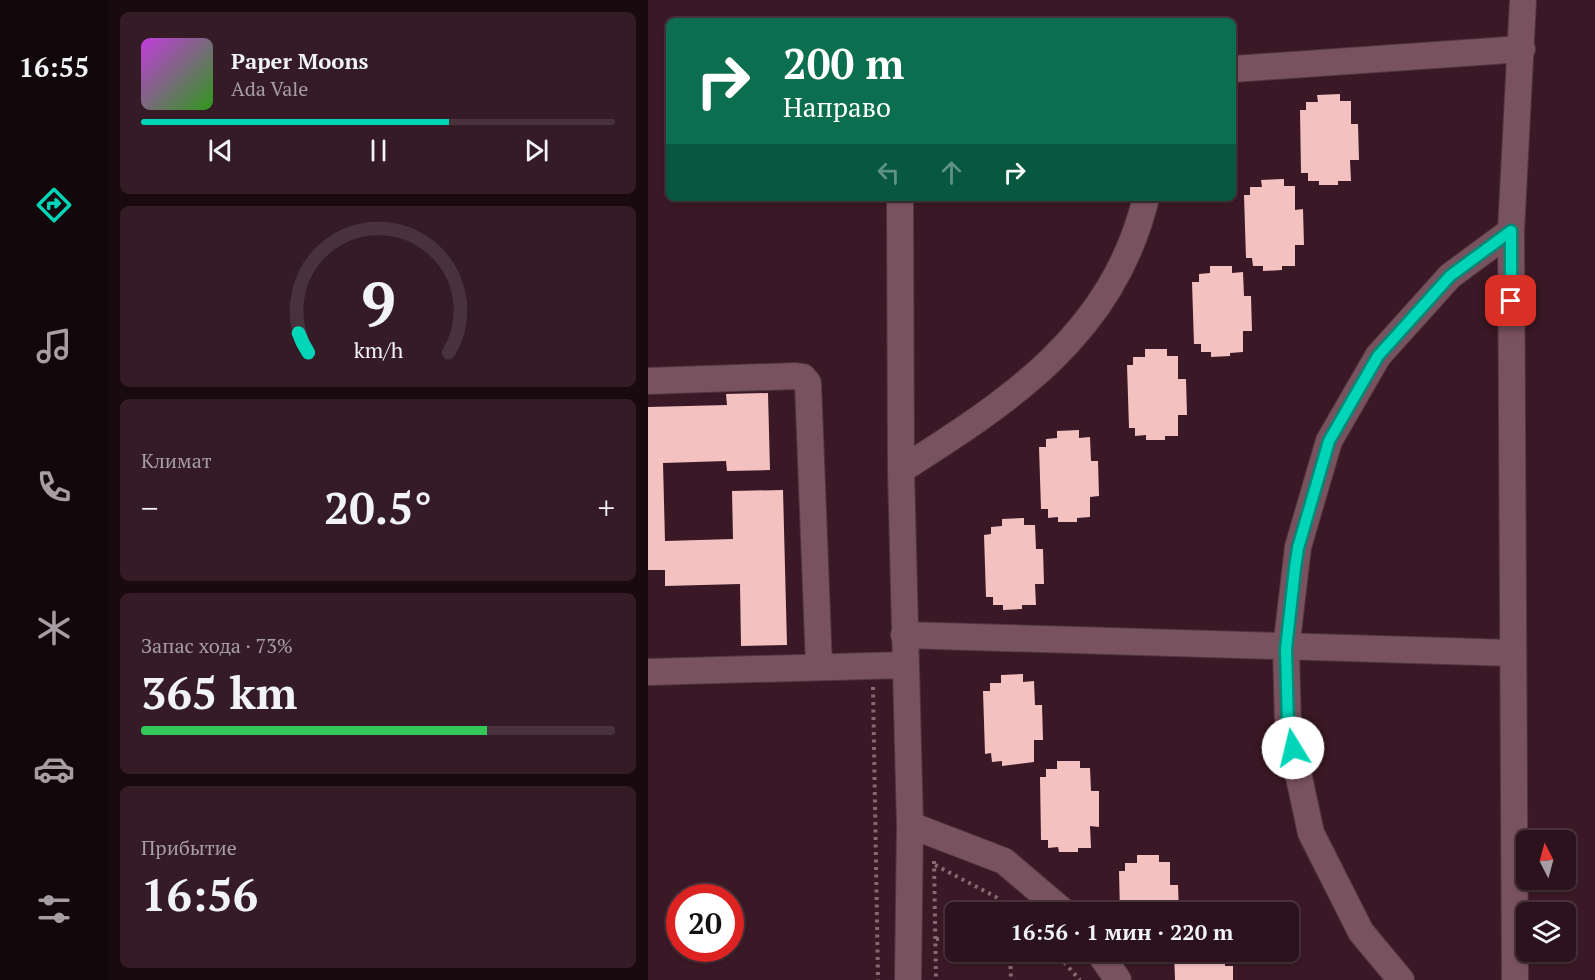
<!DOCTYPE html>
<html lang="ru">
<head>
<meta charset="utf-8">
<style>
  body { margin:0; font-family:"PT Serif",serif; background:#341b25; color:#f1f3f6; height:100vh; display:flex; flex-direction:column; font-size:22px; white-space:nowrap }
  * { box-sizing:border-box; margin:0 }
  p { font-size:20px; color:#a69ea3 }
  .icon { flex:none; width:33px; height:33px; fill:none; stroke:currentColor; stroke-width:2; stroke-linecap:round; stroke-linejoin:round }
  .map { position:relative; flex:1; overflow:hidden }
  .drawer { display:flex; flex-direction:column; gap:12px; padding:12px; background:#180a0f; width:540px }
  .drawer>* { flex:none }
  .top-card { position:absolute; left:18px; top:18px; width:570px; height:183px; border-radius:9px; box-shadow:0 2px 4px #0004,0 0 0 2px #48323b; background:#0b6e4f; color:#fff; overflow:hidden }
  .needle { width:39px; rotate:354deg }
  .controls { position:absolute; left:868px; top:830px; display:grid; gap:12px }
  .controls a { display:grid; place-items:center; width:60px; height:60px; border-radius:9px; background:#2c121c; box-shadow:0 2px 4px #0004,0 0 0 2px #48323b; font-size:30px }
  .speed { position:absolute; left:18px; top:884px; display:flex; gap:12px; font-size:30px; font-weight:700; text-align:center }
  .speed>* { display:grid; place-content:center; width:78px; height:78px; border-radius:50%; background:#2c121c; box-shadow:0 2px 4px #0004,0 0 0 2px #48323b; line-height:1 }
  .speed .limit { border:9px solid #d22; background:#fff; color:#111 }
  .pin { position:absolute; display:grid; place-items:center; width:51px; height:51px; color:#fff; margin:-26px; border-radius:12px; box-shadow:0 3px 9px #0006 }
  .me { position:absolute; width:66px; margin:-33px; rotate:351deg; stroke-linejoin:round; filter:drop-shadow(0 0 4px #0008) }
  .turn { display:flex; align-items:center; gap:21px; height:126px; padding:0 18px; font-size:27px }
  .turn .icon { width:78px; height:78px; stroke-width:2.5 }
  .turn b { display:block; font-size:42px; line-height:51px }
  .lanes { display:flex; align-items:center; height:57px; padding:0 18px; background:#0003; justify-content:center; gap:30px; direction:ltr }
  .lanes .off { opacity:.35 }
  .big { font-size:45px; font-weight:700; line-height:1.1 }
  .drawer .widget { flex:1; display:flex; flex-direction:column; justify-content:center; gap:9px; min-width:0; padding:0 21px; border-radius:9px; background:#341b25 }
  .drawer .dial { align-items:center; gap:0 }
  .dial svg { height:156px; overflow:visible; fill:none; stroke:#48323b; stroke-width:7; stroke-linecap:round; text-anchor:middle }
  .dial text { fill:#f1f3f6; stroke:none }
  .song { display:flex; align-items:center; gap:18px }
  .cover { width:72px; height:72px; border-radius:9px; background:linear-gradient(135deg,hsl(290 70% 55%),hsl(110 70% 35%)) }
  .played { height:6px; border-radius:3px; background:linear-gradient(90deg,#00d5b7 65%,#48323b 65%) }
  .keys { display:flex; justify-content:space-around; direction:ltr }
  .heat { display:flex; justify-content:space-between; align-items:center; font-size:33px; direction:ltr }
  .charge { height:9px; border-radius:4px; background:linear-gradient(90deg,#34c759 73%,#48323b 0) }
  .trip { position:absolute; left:297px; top:902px; width:354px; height:60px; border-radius:9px; background:#2c121c; box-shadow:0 2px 4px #0004,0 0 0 2px #48323b; font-weight:700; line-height:60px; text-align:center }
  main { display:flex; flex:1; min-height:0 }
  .menu { display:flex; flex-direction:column; width:108px; justify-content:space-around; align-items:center; background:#12070b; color:#a69ea3 }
  .menu .icon { width:42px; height:42px }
  .menu .active { color:#00d5b7 }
  .menu b { font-size:27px; color:#f1f3f6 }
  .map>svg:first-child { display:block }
</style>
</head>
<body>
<main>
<nav class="menu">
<b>16:55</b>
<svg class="icon active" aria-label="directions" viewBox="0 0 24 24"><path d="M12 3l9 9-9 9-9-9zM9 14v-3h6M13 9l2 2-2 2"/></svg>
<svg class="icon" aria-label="music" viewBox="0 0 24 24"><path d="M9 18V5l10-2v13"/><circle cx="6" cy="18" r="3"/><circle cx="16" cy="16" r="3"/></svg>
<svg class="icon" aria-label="phone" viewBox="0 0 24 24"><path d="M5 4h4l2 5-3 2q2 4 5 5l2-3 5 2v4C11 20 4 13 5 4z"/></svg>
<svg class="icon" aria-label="climate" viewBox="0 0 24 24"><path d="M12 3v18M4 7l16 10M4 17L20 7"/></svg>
<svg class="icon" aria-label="car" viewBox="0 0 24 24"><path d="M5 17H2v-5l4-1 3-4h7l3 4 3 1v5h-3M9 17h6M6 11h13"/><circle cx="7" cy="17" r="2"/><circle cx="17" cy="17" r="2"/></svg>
<svg class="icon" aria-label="filters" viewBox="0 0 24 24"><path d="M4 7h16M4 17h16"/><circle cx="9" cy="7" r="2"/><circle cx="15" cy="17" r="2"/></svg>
</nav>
<section class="drawer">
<div class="widget">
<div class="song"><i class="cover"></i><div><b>Paper Moons</b><p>Ada Vale</p></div></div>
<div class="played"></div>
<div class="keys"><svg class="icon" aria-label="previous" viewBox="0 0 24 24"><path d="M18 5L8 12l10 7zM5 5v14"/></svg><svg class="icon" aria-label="pause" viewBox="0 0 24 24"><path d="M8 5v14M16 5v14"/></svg><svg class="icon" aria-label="next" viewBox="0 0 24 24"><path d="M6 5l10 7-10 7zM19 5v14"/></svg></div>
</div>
<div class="widget dial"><svg viewBox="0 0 100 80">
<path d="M14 69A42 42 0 1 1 86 69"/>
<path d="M14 69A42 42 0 0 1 9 59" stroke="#00d5b7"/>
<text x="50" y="56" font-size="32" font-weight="700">9</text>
<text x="50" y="72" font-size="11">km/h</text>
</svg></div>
<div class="widget"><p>Климат</p>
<div class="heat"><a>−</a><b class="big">20.5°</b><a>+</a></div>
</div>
<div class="widget"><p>Запас хода · 73%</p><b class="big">365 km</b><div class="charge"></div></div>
<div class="widget"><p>Прибытие</p><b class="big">16:56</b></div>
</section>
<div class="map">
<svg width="947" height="980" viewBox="0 0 947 980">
  <rect width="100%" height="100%" fill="#3a1825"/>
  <!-- building -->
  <path fill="#f4c1c1" d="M692,94V101H703V124H710L711,160H702L703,181H690V185H671V181H660V173H653L652,110H658V102H670L669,95Z
    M636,179V186H647V210L655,209L656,245H647V266H634V270L615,271V266H605L604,258H598L596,195H602V187H614L613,180Z
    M562,266H584V273L595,272L596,296H603L604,331H595V352L582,353V356L563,357V352H553V344H546L544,282H551V274L562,273Z
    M497,349H519V356H530V379H538L539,415H530V436H517V440H498V435L487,436V428H481L479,365H485V357H497Z
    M120,393L122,470L79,471L78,461L15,463L17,541L85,539L84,491L135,490L139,645L93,646L92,584L17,586V570H0V407L79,405L78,394Z
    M431,430V438L442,437L443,461H450L451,496L442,497V517L429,518V522H410V517L400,518V509H393L391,447H398V439L409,438V431Z
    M376,518V525H387L388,549H395L396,584H387L388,605H374V609L355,610V605H345V597H338L336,535L343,534V527L354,526V519Z
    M375,674V682L386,681L387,705H394L395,740H386V762L354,766V761L344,762L343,753L337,754L335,691H342V683H353V675Z
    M409,761H432V768H442L443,791H451V827L442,826L443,848H430V852H411L410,847L400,848V840H393L392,777H398V769H409Z
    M489,855H511V862H522V885H530L531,912H472L471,871H477V863H489Z
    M577,951V966H585V980H527L526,952Z"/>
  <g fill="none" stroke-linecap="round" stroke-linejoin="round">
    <defs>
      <path id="minor" d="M585,69L874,49
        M252,198L253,470L262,825L260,980
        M0,381L148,376L155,377L160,383L171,666
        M253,470C364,399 464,335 498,198
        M256,635L865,653
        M0,672L257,665
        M262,825L356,861L416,912
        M450,951L470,980
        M753,980L713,932L663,833L640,726L638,649L650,547L681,441L730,356L802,276L863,231
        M867,980L863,231L875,0"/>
    </defs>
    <!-- minor casing -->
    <use href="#minor" stroke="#503640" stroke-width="28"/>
    <!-- path -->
    <path stroke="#856973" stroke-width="4" stroke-dasharray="3 4.5" stroke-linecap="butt" d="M225,687L230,980
      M286,861L288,980
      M287,865L348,897L365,912
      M288,939H308
      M362,951L363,980
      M406,951L432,980"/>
    <!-- minor -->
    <use href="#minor" stroke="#79525f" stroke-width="26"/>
  </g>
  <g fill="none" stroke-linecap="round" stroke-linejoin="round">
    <defs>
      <path id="route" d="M645,748L640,726L638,649L647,568L650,548L681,441L730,356L802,276L863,231V301"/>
    </defs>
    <!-- route casing -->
    <use href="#route" stroke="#008a77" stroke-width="15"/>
    <!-- route -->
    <use href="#route" stroke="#00d5b7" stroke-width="10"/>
  </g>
</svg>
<div class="controls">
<a><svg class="needle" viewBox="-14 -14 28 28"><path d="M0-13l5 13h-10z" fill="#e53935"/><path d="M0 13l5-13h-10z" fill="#a69ea3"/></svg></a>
<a><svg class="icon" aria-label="layers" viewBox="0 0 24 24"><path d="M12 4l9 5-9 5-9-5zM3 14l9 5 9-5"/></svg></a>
</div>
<div class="speed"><div class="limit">20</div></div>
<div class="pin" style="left:863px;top:301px;background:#d93025"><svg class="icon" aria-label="arrive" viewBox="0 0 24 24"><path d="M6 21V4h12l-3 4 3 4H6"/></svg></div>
<svg class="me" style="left:645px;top:748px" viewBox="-20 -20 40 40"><circle r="19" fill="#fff"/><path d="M0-13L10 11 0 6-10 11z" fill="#00d5b7"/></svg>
<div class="trip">16:56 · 1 мин · 220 m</div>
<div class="top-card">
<div class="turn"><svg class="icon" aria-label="right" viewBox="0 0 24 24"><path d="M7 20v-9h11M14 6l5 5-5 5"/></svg><div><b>200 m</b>Направо</div></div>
<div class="lanes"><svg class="icon off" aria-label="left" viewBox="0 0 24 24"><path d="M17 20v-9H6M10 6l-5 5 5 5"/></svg><svg class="icon off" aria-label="ahead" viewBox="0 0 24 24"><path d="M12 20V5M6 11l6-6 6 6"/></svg><svg class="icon" aria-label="right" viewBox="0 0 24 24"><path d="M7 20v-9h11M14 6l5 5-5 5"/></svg></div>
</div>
</div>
</main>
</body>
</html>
